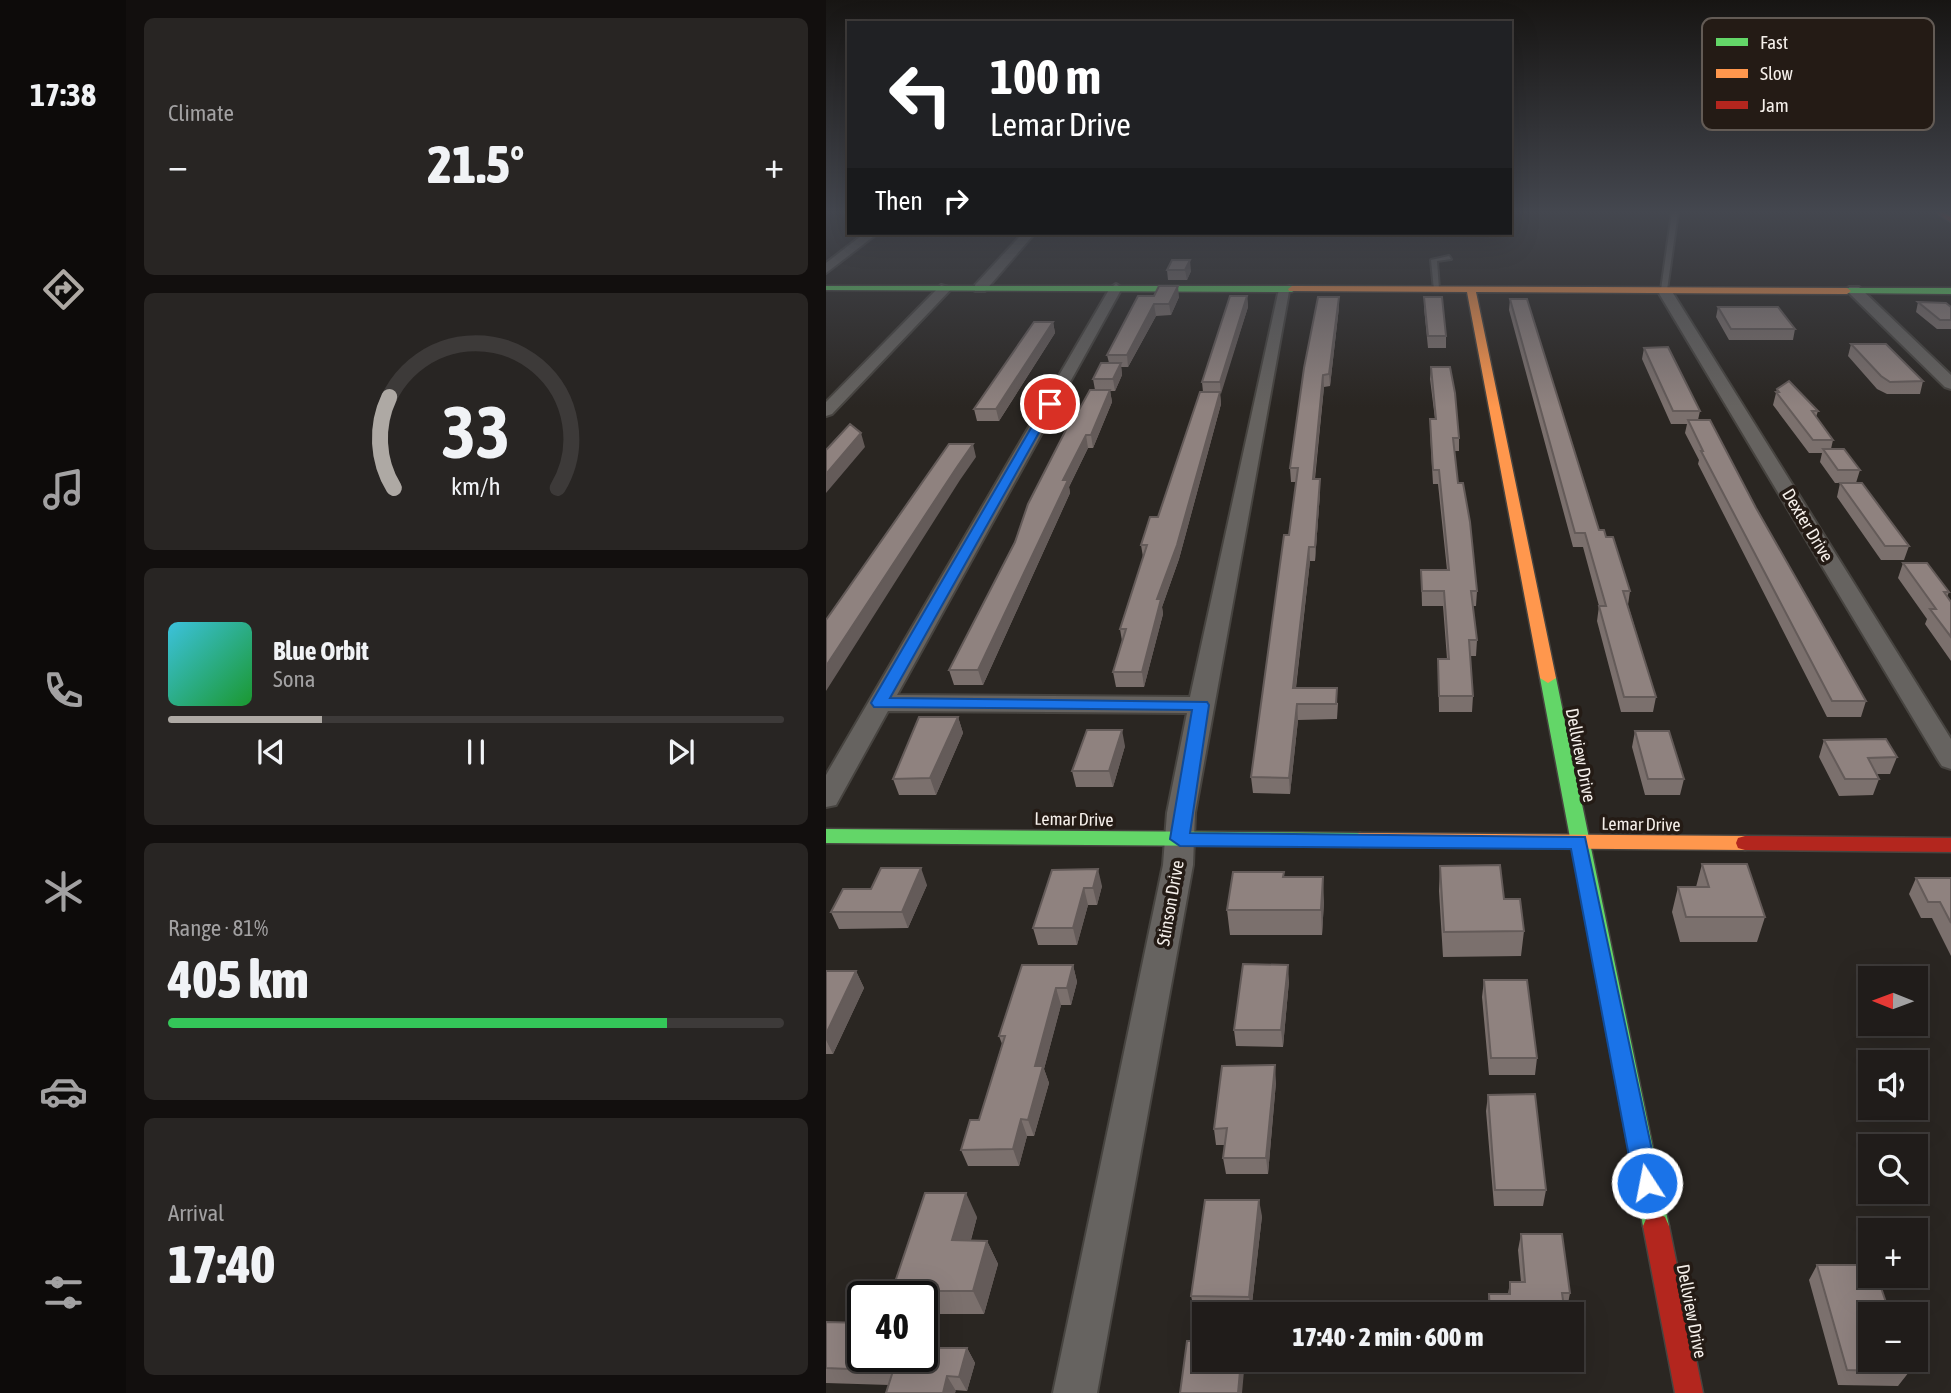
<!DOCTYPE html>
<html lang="en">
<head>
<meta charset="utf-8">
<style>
  body { margin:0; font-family:"Asap Condensed",sans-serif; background:#282523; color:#f1f3f6; height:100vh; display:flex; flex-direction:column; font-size:26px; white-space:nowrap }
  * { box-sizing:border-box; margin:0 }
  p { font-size:23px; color:#a2a1a2 }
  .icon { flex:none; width:38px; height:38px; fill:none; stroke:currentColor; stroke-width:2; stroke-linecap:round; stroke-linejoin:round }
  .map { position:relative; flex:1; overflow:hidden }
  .panel { display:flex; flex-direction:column; gap:18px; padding:18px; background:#120f0e; width:700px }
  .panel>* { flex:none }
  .banner { position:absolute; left:21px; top:21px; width:665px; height:214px; border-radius:0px; box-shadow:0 7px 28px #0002,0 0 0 2px #3d3a39; background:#202124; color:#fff; overflow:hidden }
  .needle { width:46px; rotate:271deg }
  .tools { position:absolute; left:1032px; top:966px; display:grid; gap:14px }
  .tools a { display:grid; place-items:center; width:70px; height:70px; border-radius:0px; background:#201c1a; box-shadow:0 7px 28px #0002,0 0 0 2px #3d3a39; font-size:35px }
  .speed { position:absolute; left:21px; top:1281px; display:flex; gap:14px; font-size:35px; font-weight:700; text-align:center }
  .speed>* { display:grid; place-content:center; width:91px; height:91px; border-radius:50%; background:#201c1a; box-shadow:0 7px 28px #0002,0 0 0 2px #3d3a39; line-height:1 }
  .speed .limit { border:4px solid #111; border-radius:10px; background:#fff; color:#111 }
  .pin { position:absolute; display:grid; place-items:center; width:60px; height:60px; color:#fff; margin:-30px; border:4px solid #fff; border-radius:50%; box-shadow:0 2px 7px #0007 }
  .me { position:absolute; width:77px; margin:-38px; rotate:349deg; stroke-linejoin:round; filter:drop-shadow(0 0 5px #0008) }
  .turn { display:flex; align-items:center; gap:24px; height:147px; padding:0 28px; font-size:32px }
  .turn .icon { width:91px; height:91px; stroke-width:2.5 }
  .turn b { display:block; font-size:49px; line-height:60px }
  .then { display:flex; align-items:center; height:66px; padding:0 28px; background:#0003; gap:14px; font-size:26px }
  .big { font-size:52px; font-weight:800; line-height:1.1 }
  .panel .card { flex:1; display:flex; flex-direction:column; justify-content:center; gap:10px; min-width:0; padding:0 24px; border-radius:10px; background:#282523 }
  .panel .dial { align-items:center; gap:0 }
  .dial svg { height:182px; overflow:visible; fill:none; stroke:#3d3a39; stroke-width:7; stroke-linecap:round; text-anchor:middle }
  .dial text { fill:#f1f3f6; stroke:none }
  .song { display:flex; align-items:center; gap:21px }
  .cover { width:84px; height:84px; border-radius:10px; background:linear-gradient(135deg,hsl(190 70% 55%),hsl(130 70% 35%)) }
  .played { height:7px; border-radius:4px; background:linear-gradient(90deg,#aea9a4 25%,#3d3a39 25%) }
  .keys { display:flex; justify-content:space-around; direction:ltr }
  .heat { display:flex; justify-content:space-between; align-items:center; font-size:38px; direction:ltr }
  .charge { height:10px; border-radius:5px; background:linear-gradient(90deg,#34c759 81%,#3d3a39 0) }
  .trip { position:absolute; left:366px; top:1302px; width:392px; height:70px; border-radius:0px; background:#201c1a; box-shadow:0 7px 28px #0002,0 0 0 2px #3d3a39; font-weight:800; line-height:70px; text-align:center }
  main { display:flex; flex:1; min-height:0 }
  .tab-bar { display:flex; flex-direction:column; width:126px; justify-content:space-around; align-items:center; background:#0d0b0a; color:#a2a1a2 }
  .tab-bar .icon { width:49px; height:49px }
  .tab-bar .on { color:#aea9a4 }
  .tab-bar b { font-size:32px; color:#f1f3f6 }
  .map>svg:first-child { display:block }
</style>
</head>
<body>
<main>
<nav class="tab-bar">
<b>17:38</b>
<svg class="icon on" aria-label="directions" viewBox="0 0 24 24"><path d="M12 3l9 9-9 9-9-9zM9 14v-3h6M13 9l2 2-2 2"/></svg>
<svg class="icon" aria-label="music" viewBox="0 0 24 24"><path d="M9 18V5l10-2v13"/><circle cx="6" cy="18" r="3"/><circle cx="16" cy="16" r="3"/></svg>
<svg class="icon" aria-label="phone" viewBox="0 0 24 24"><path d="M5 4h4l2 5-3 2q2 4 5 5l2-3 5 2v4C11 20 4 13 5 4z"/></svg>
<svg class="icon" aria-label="climate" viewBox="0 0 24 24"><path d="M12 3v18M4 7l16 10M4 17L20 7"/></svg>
<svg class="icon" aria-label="car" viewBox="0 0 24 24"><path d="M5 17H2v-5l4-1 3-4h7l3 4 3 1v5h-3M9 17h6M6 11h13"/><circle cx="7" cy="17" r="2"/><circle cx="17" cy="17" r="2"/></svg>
<svg class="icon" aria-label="filters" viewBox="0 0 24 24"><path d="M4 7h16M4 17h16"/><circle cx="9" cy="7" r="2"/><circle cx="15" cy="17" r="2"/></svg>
</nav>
<section class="panel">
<div class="card"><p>Climate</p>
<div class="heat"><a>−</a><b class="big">21.5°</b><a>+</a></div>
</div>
<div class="card dial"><svg viewBox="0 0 100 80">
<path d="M14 69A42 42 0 1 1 86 69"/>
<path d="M14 69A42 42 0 0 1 12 29" stroke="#aea9a4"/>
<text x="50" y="56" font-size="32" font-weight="700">33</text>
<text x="50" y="72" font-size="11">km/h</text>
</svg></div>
<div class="card">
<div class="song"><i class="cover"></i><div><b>Blue Orbit</b><p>Sona</p></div></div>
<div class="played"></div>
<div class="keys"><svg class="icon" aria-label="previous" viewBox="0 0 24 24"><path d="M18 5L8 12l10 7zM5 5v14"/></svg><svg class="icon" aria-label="pause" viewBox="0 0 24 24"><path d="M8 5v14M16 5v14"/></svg><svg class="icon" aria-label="next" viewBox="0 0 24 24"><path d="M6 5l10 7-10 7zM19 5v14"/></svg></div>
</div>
<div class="card"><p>Range · 81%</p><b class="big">405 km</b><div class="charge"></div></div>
<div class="card"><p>Arrival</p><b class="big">17:40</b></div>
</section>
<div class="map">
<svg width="1125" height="1393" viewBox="0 0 1125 1393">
  <rect width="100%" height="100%" fill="#2a2622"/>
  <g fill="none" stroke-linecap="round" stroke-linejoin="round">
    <defs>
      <path id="lane" d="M846,212H852L841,290L838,292L835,290Z
        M623,256L625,259L611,261L613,289L608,290L605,260Z"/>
      <path id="street" d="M39,233H52L0,273V263Z
        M197,233H209L159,291H149V285Z
        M290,284L296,288L71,695L364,697L453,289L464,286L369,813L367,865L271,1393H227L337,865L341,813L361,713L62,711L10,805L0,807V775L284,288Z
        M115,285L126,288L6,414L0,416V402Z
        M838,286L845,290L1125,739V769L1116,766L1112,760L831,290Z
        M1023,287H1033L1125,375V389L1119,387L1023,293Z"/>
      <path id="fast" d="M0,286H466L470,289L466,292L0,290Z
        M1021,288H1125V294L1018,293V289Z
        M722,673L730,678L843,1226L839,1235L830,1239L821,1235L817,1226L714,678Z
        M0,829L534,833L540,835L543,840L540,845L534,847L0,843Z"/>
      <path id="slow" d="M466,286L1021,288L1025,291L1021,294L650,292L730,678L722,683L714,678L641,292L463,291L462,289Z
        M534,833L919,836L926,838L928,843L926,848L919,850L534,847L528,845L525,840L528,835Z"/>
      <path id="jam" d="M1110,212H1117L1125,217V222Z
        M919,836L1125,838V852L919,850L912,848L910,843L912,838Z
        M830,1213L839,1217L843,1226L877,1393H849L817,1226L821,1217Z"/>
    </defs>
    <!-- lane casing -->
    <use href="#lane" stroke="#474440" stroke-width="4"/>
    <!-- street casing -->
    <use href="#street" stroke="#474440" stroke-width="4"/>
    <!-- fast casing -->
    <use href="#fast" stroke="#474440" stroke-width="3"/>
    <!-- slow casing -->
    <use href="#slow" stroke="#474440" stroke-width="3"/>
    <!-- jam casing -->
    <use href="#jam" stroke="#474440" stroke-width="3"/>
    <!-- lane -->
    <use href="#lane" fill="#666360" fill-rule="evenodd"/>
    <!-- street -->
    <use href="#street" fill="#666360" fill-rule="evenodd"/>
    <!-- fast -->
    <use href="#fast" fill="#63d668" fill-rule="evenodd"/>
    <!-- slow -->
    <use href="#slow" fill="#ff974d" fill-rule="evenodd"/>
    <!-- jam -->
    <use href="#jam" fill="#b3261e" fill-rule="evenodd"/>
  </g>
  <!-- wall -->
  <path fill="#7b706d" d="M346,260L365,271L361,280H342L341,270Z
    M312,296L353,297L345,315L330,316L302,367H295L296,375L289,391H284L286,402L267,448H262L243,487L244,493L157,685H128L123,670L189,542L249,417L269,390L267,379L283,363L281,355Z
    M421,296L422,307L394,394L395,404L353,559L336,607L337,614L318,687H290L287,672L296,641L294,629L317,557L315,545L332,517L377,392L376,382Z
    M598,297L620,336V348H602L598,308Z
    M684,299L773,530L780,537L804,591L802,605L830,697L827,712H795L771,621L773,606L757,547H747L683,310Z
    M1092,302L1125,307V329H1111L1090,312Z
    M513,307L504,386L498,387L489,479L494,493L489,561H484L470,688L512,703L511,719L472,720L464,794L427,793L425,777L463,535L470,482H465L464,468Z
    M892,307L969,329L967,340H903L890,317Z
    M227,322L229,333L173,421H151L148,409Z
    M1025,344L1097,381L1094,394H1061L1051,389L1022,356Z
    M818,348L874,411L872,420L930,508L1040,701L1035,717H1001L872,464L873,460L859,433L861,424H845L816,359Z
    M605,367L633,438V451H628L632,483L651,591L650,606H647L651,640L650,656H644L647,696L646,712H613L612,659H621L617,606H596L595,570H621L612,484H607L604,432V419H609L604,379Z
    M951,389L992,411L990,417L1007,440L1005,449L1034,470L1030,483H1009L994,462L996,453H983L947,405Z
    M1014,483L1083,546L1078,560H1055L1011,497Z
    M1077,563L1123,592L1121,597L1125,602V661L1099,624L1101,619L1072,578Z
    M132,717L137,733L110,795H73L67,779Z
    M809,731L858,779L854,795H819L806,747Z
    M998,740L1071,757L1064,774H1051L1053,779L1047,795L1013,796L993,757Z
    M299,746L287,787H250L246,771Z
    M876,864L939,917L931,942H854L846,912L852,887H870Z
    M614,866L678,899L698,931L695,956L617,957L613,891Z
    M226,870L276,886L271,905H262L251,945H212L207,928Z
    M458,872V877L498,901L496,935H404L401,910Z
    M1090,878H1125V956L1106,918H1095L1083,894Z
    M101,885L82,928L13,929L5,912L45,889Z
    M247,965L251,982L245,1005H235L218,1069L223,1083L208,1136H201L193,1166H142L135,1150L153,1120L176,1044L173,1036Z
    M0,971H30L38,988L7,1054H0Z
    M658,980L711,1058L709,1075H663L656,997Z
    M463,981L457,1047L410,1046L408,1030Z
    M450,1082L442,1174H400L397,1158L399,1145H390L388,1129Z
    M662,1095L720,1190L717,1206H668L660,1111Z
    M436,1216L425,1312H369L365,1296Z
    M151,1217L145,1240L161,1241L172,1264L158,1314H96V1297H69L66,1291Z
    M695,1234L744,1293L741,1309H738L739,1314H661L663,1294H682L684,1282H695L692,1250Z
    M991,1265L1083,1372L1072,1386L1012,1385L983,1280Z
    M0,1322L37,1356L141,1348L149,1363L141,1391L63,1385L0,1383Z"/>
  <!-- shaded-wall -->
  <path fill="#645b59" d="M364,260L365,271L361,280L359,270Z
    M352,286L353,297L345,315L343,304Z
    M421,296L422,307L395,394L394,382Z
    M513,297V307L504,386L503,374Z
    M328,304L330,316L302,367L301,355Z
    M227,322L229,333L173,421L170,409Z
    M295,363L296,375L289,391L287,379Z
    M497,375L498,387L487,493V479Z
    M284,390L286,402L267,448L265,435Z
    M394,392L395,404L353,559L336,607L337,614L318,687L316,672L331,599Z
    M35,433L39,447L0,493V474Z
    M260,435L262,448L243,487L244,493L157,685L152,670L237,480Z
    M147,444L150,457L134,480L0,691V666L131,467Z
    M494,479V493L489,561V547Z
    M483,547L484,561L468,703L467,688Z
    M471,704L472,720L464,794L463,778Z
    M132,717L137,733L110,795L104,778Z
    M296,730L299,746L287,787L283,771Z
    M95,868L101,885L82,928L76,912Z
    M272,869L276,886L271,905L267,888Z
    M497,877L498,901L496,935L495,910Z
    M258,888L262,905L251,945L247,928Z
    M247,965L251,982L245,1005L241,988Z
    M462,965L463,981L457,1047L455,1030Z
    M30,971L38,988L7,1054L0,1040V1034Z
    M230,988L235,1005L218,1069L223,1083L208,1136L202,1120L209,1066Z
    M449,1065L450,1082L442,1174L440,1158Z
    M195,1119L201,1136L193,1166L187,1149Z
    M140,1193L151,1217L138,1264L126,1240Z
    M433,1200L436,1216L425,1312L423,1297Z
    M161,1241L172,1264L158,1314L147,1291Z
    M141,1348L149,1363L141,1391L133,1377Z
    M415,1360H419L416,1393H412Z
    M121,1376L130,1391L129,1393H117Z"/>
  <!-- building -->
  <path fill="#8f827f" stroke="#645b59" stroke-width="2" d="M346,260H364L359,270H341Z
    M333,286H352L343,304H328L301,355H281L312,296H328Z
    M404,296H421L394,382H376Z
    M492,297H513L503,374L497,375L487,479H494L489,547H483L467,688H511L510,704H471L463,778L425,777L458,535H463L472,468H464L478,368Z
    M598,297H616L620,336H602Z
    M684,299H701L773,530H778L780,537H787L804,591H797L830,697H798L773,606H780L759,533H749Z
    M1092,302L1120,303L1125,307V320H1114Z
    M892,307H952L969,329H905Z
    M208,322H227L170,409H148Z
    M1025,344H1060L1097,381L1064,382L1055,376Z
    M842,347L874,411H847L818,348Z
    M275,363H295L287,379H267Z
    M605,367H624L629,393L633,438H627L632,483H637L644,522L651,591H645L651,640H643L647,696H613L612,659H623L618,591H596L595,570H623L613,470H607L604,419H610Z
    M963,381L992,411H986L1007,440H987L950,392H953L951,389Z
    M264,390H284L265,435H260L237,480H242L152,670H123L189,542L202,504L246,418L249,417Z
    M374,392H394L351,545L331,599H335L316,672H287L300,629H294L321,545H315L324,517H332Z
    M862,420H884L930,508L1040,701H1006L875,451H877Z
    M24,424L35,433L0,474V450Z
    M123,444H147L131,467L0,666V620Z
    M997,449H1018L1034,470H1012Z
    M1014,483H1036L1083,546H1059Z
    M1077,563H1101L1123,592H1118L1125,602V637L1104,609H1110Z
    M93,717H132L104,778L67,779Z
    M261,730H296L283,771H246Z
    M809,731H843L858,779H822Z
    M1060,739L1071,757L1042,758L1053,779H1019L998,740Z
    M876,864H921L939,917H860L852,887H883Z
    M674,865L678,899H694L698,931L618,932L614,866Z
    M55,868H95L76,912H5L17,889H45Z
    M272,869L267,888H258L247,928H207L226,870Z
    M407,872H458L457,877H497L495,910H401Z
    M1090,878H1125V923L1114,902H1102Z
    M417,964L462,965L455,1030H408Z
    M196,965H247L241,988H230L209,1066H217L202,1120L195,1119L187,1149L135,1150L144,1120H153L179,1036H173Z
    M0,971H30L0,1034Z
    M658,980H701L711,1058H665Z
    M449,1065L440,1158H397L401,1128L388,1129L396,1066Z
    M709,1094L720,1190H669L662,1095Z
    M99,1193H140L126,1240L161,1241L147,1291H66Z
    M379,1200H433L423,1297L365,1296Z
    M695,1234H736L744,1293H736L739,1314H664L663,1294H684V1282H699Z
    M991,1265H1045V1276H1051L1064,1314H1045V1360H1079L1083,1372L1021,1370Z
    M0,1322L37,1323V1356H96V1348H141L133,1377L121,1376L117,1393H60L67,1371L0,1368Z
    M361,1341H378V1360H415L412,1393H354Z"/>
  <!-- sky -->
  <linearGradient id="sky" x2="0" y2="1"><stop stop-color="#171513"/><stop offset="0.52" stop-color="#44474f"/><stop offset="1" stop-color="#44474f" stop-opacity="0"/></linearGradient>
  <rect width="1125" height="407" fill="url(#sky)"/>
  <!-- route -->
  <path fill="#1a73e8" stroke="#114b97" stroke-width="2" d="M224,401L229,404L64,698L381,702L383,705L364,833L759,837L833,1183L830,1192L821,1195L812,1192L808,1183L745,849L354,846L344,839L366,710L48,707L45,703L219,404Z"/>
  <g text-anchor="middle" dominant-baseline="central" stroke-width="7" stroke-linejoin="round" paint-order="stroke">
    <!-- street labels -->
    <g font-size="18" fill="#f5efea" stroke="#241b15">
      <text transform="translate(982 525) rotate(59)">Dexter Drive</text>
      <text transform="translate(755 755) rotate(79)">Dellview Drive</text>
      <text transform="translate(248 819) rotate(1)">Lemar Drive</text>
      <text transform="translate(815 824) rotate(1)">Lemar Drive</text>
      <text transform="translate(344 903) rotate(-80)">Stinson Drive</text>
      <text transform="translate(866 1311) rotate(79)">Dellview Drive</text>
    </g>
  </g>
  <!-- legend -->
  <rect x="876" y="18" width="232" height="112" rx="10" fill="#241b15" stroke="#635b55" stroke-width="2"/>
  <rect x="890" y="38" width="32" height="8" fill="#63d668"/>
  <rect x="890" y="69" width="32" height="9" fill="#ff974d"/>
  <rect x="890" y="101" width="32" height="8" fill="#b3261e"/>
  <g font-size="19" fill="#f5efea">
    <text x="934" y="49">Fast</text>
    <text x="934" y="80">Slow</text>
    <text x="934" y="112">Jam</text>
  </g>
</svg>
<div class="tools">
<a><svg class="needle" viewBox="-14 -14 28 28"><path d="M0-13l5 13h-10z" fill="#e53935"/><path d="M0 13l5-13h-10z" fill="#a2a1a2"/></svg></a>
<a><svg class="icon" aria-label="sound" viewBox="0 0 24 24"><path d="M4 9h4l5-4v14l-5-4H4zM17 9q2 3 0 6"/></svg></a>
<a><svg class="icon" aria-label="search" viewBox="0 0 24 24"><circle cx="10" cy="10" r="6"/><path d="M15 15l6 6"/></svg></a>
<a>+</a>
<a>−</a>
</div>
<div class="speed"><div class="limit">40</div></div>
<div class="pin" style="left:224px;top:404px;background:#d93025"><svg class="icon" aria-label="arrive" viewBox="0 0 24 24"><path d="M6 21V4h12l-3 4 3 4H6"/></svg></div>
<svg class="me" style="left:821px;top:1183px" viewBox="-20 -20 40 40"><circle r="17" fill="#1a73e8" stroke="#fff" stroke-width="3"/><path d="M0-11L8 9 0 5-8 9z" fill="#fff"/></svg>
<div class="trip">17:40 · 2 min · 600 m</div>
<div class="banner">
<div class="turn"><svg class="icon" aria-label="left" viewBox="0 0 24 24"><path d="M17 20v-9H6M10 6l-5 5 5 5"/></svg><div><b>100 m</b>Lemar Drive</div></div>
<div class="then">Then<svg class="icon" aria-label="right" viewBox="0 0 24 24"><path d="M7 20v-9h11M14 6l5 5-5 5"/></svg></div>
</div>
</div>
</main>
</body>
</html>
